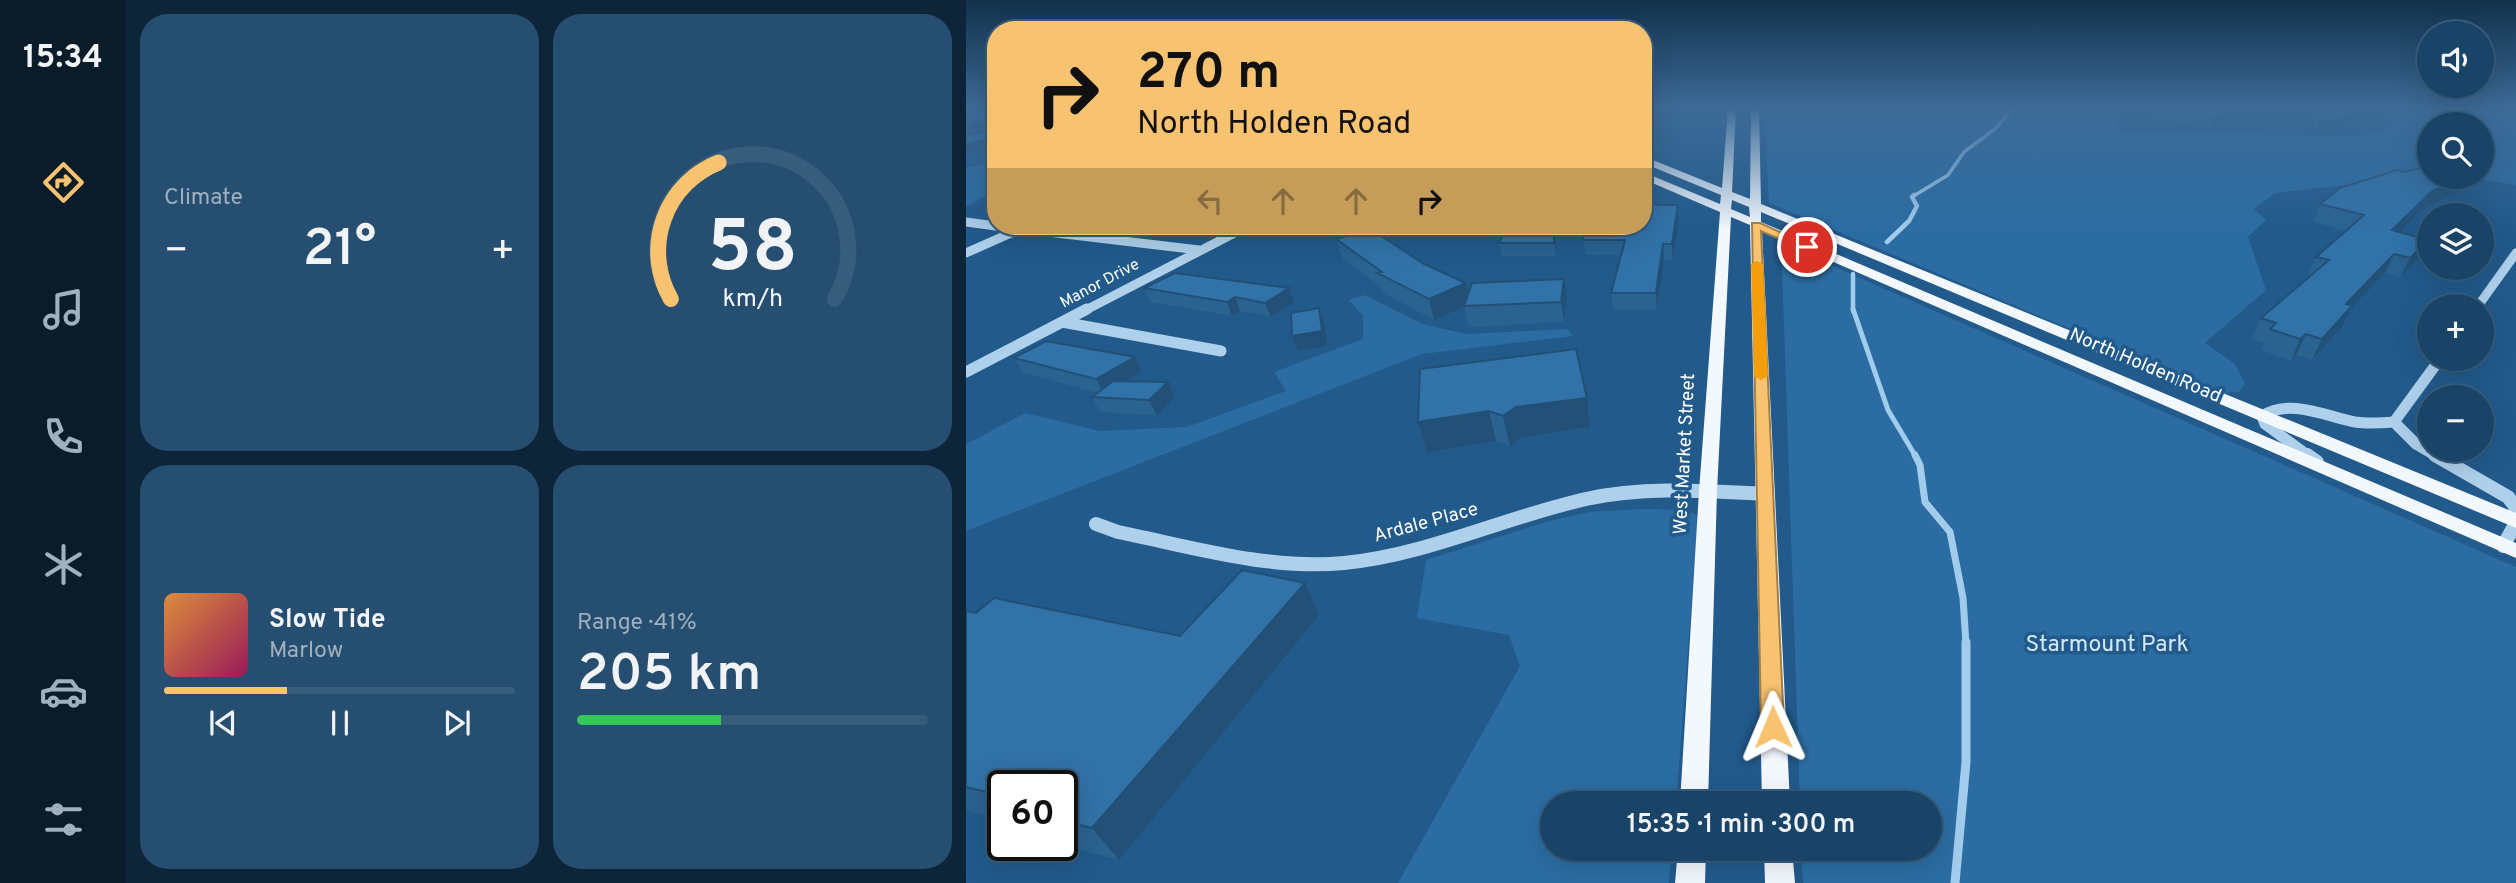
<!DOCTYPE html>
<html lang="en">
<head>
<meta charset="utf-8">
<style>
  body { margin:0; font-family:Overpass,sans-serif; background:#264e71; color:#f1f3f6; height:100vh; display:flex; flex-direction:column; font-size:26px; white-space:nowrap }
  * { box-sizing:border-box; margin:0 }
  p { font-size:23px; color:#9fb0c0 }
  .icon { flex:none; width:38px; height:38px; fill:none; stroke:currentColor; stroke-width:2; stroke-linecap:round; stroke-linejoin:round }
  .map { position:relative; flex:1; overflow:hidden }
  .panel { display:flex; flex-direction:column; gap:14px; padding:14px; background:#0e2539; width:840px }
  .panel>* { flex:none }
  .banner { position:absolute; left:21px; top:21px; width:665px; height:214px; border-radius:28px; box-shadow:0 7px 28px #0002,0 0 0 2px #375c7c; background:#f8c370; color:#111; overflow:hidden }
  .tools { position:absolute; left:1451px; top:21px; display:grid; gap:14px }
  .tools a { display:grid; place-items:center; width:77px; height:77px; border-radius:50%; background:#194468; box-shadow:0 7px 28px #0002,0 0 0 2px #375c7c; font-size:35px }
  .speed { position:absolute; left:21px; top:770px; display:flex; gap:14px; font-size:35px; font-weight:700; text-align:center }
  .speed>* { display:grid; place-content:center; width:91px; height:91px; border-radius:50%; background:#194468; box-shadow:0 7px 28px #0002,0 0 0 2px #375c7c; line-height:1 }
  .speed .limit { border:4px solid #111; border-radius:10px; background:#fff; color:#111 }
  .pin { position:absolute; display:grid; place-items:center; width:60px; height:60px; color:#fff; margin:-30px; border:4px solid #fff; border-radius:50%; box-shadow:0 2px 7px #0007 }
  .me { position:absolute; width:77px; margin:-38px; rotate:359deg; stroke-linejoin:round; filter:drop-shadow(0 0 5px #0008) }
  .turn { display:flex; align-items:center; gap:24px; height:147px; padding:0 35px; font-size:32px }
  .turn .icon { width:91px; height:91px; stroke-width:2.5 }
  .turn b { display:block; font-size:49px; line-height:60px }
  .lanes { display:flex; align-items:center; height:66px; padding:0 35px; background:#0003; justify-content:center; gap:35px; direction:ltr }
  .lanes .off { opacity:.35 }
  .big { font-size:52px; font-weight:600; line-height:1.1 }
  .panel .tile { flex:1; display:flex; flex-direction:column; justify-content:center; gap:10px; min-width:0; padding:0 24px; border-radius:28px; background:#264e71 }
  .panel .dial { align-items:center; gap:0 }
  .dial svg { height:182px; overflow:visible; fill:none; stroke:#375c7c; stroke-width:7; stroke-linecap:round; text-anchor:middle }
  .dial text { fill:#f1f3f6; stroke:none }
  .song { display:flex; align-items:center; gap:21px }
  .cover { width:84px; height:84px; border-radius:10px; background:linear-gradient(135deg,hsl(30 70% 55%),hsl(330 70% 35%)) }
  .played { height:7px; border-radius:4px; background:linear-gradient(90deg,#f8c370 35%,#375c7c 35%) }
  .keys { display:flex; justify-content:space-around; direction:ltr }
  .heat { display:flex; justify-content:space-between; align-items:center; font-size:38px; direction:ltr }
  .charge { height:10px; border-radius:5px; background:linear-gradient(90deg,#34c759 41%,#375c7c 0) }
  .panel .tiles { flex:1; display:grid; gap:14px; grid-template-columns:repeat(2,1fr) }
  .trip { position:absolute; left:574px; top:791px; width:402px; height:70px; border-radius:35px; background:#194468; box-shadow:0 7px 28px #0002,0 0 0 2px #375c7c; font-weight:600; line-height:70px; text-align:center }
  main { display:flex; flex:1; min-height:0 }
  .dock { display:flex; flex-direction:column; width:126px; justify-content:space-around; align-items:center; background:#0a1b2a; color:#9fb0c0 }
  .dock .icon { width:49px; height:49px }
  .dock .active { color:#f8c370 }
  .dock b { font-size:32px; color:#f1f3f6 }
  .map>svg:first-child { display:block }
</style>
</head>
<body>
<main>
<nav class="dock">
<b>15:34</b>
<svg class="icon active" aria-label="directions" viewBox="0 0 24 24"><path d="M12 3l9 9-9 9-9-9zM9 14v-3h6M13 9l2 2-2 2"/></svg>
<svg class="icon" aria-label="music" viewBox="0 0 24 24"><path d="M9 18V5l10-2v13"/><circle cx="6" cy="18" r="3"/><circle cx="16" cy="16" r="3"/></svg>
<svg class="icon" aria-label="phone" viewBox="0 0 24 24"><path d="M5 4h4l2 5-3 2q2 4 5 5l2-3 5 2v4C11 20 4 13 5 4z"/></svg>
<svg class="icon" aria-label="climate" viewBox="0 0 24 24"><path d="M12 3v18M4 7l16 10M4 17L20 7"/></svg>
<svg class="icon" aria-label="car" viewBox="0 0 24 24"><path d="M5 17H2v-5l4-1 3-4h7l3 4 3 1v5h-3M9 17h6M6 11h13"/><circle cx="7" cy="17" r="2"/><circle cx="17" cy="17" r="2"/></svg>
<svg class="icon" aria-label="filters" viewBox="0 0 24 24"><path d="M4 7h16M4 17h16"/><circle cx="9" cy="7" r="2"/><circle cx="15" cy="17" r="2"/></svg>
</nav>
<section class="panel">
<div class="tiles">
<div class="tile"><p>Climate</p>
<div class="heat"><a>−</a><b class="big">21°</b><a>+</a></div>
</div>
<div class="tile dial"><svg viewBox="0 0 100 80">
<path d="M14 69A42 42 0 1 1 86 69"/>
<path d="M14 69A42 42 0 0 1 35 9" stroke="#f8c370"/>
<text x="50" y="56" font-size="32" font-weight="700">58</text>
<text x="50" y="72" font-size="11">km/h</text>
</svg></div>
<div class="tile">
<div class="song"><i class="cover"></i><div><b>Slow Tide</b><p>Marlow</p></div></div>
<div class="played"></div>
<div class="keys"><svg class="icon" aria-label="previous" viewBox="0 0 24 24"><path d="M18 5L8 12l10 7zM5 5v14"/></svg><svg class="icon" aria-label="pause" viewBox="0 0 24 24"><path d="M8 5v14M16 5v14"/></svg><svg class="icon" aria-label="next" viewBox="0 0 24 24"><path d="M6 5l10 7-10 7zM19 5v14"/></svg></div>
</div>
<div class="tile"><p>Range · 41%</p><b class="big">205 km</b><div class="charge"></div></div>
</div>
</section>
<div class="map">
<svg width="1550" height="883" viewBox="0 0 1550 883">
  <rect width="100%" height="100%" fill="#215a8b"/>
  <!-- green -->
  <path fill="#2b6da3" d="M798,108H1143L1155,131L1391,136L1426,128L1418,108H1550V185L1497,177H1516V124H1463V175L1309,193L1288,209L1300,220L1282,237L1300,290L1239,343L1269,364L1279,383L1273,392L1258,393L803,203Z
    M30,162V190L0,207V168Z
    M828,254L855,261L1550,567V883H837L835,849H964V803H834L816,266L817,260Z
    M398,295L456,324L500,334L601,329L607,336L456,354L0,531V444L59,413L134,431L221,427L320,391L308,372L397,339V316L383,300Z
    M676,509L720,510L729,514L732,520L710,803H586V849H706L703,883H432L554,666L543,635L451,618L460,560L583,521L623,512Z"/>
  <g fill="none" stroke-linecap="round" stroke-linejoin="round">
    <!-- stream-far4 -->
    <path stroke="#a2ccec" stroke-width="3.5" d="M946,197L982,175L998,152L1029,129L1047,108"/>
    <!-- stream-far3 -->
    <path stroke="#a2ccec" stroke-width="4.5" d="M921,242L943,221L951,206L946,197L948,195
      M887,274V311"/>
    <!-- stream-far2 -->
    <path stroke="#a2ccec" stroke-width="5" d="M887,309L922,410L950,457"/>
    <!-- stream-far1 -->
    <path stroke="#a2ccec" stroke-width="7" d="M949,455L954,465L959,502L984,532L997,598L1000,644"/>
    <!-- stream -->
    <path stroke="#a2ccec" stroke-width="9" d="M989,883L1000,762V642"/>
    <!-- minor-far2 -->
    <path stroke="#aed0eb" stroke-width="9" d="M0,222L30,226
      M31,226L233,250
      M0,253L54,229
      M1512,306L1550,253
      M118,311L282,226"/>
    <!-- minor-far1 -->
    <path stroke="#aed0eb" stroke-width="11" d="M96,322L255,351
      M0,372L121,309
      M1428,422L1450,444L1472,457
      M1428,422L1474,359
      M1344,457L1299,424L1296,416C1324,398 1359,416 1389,422C1402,424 1415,423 1428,422"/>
    <!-- minor -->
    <path stroke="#aed0eb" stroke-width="14" d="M1341,455L1351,462
      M1469,455L1542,497L1549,506L1550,515
      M130,524L152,532C226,547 302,570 378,563C461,555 539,517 620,499C679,486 740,491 800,494
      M1537,546L1550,523"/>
    <!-- major -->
    <path fill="#f3f8fe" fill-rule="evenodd" d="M762,108H770L766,192L784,199L785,108H793L795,204L1550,513V528L795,212V222L1550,543V558L796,231L824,803H796L784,225L765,217L751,491L742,803H714L733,491L754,212L677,179V172L754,204L755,195L677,163V156L756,188ZM766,200L783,207L784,217L765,209Z
      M712,849H740L739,883H709Z
      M798,849H826L829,883H799Z"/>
  </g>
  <!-- wall -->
  <path fill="#2a6290" d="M1180,108H1266L1263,118L1246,129L1192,120Z
    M1345,108H1389L1377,128L1349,131Z
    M1491,192L1457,209L1434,232L1462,240L1452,259L1434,277L1419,273L1385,308L1376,327L1346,360L1330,355L1325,361L1295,350L1298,343L1286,339L1295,318L1344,276H1342L1350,257L1380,231L1347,222L1354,204Z
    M30,195V206L25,197Z
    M691,205H712L713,219L707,260H698L691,309H647L645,293L655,255H619L617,240L677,226Z
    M362,226H450L418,237L458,264L500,283L502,293L601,299L598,322L503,327L498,306L468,320L417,293L415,287L376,258L370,239L382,236Z
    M588,227L590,240V256H535L533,243Z
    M178,288H323L328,302L305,317L274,311L266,316L184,302Z
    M169,357L176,371L160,381L202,382L209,397L191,415L134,412L126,397L132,393L57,373L48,358Z
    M621,398L624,427L556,437L544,446L530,441L461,452L452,422Z
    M339,583L353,615L153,860L95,845H96V786H37V820L0,810V611L10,613L214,636Z"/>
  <!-- shaded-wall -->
  <path fill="#225076" d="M1266,108L1263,118L1246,129L1249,118Z
    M1387,108H1389L1377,128L1349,131L1353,121Z
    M30,119V126L0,130V123Z
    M30,138V146L0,152V144Z
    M1497,177H1499L1491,192L1457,209L1417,249L1426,230L1466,191Z
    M712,205L713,219L707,260L706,244Z
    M405,226H450L399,244L395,229Z
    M588,227L590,240V256L588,243Z
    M1462,240L1452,259L1434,277L1444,258Z
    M697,244L698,260L691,309L690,293Z
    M1428,254L1419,273L1385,308L1376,327L1346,360L1356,339L1380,304Z
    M598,279L601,299L598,322L595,302Z
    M500,283L504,304L468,320L463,299Z
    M323,288L328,302L305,317L299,303Z
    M269,297L274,311L266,316L261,302Z
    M353,308L358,321L361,345L332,351L326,336Z
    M1340,334L1330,355L1325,361L1334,339Z
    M169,357L176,371L138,394L130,379Z
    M202,382L209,397L191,415L183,400Z
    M621,398L624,427L556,437L544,446L537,416L550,407Z
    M523,411L530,441L461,452L452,422Z
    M339,583L353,615L153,860L126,828Z"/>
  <!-- building -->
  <path fill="#3172a8" stroke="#225076" stroke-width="2" d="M1192,108H1266L1249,118L1194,110Z
    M1350,108H1387L1381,118L1353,121Z
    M30,111V120L0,123V117Z
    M30,129V138L0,144V135L28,130Z
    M1463,166V177H1497L1466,191L1426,230L1462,240L1444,258L1428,254L1380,304L1386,306L1356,339L1340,334L1334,339L1304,329L1310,323L1295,318L1363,260L1350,257L1398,215L1354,204L1374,188L1431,170L1439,172Z
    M677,198L691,205H712L706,244H697L690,293H645L659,240H617V226H677Z
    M388,226H405L395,229Z
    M541,227H588V243H533Z
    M405,229L458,264L500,283L463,299L411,273L416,272L370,239Z
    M209,273L323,288L299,303L269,297L261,302L178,288Z
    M598,279L595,302L498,306L506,283Z
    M353,308L356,331L326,336L325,313Z
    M80,341L169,357L130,379L48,358Z
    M610,349L621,398L550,407L537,416L523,411L452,422L454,369Z
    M147,381L202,382L183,400L126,397Z
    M276,570L339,583L126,828L96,821V786H37V796L0,787V611L10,613L28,598L214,636Z"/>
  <!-- sky -->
  <linearGradient id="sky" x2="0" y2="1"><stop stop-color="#12324c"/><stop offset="0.47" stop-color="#3d6b98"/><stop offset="1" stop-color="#3d6b98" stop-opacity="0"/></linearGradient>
  <rect width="1550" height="231" fill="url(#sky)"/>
  <!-- route -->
  <path fill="#f8c370" stroke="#a17f49" stroke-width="2" d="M786,223H794L847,247L837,249L795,231L818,727L815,734L807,737L799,734L795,727Z"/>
  <!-- slow -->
  <path fill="#f59e0b" d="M791,261L797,264L802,376L795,380L788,376L785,264Z"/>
  <g text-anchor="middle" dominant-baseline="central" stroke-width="7" stroke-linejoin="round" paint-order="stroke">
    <!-- far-street labels -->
    <g font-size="16" fill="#fff" stroke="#215a8b">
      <text transform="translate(134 284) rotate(-28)">Manor Drive</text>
    </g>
    <!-- street labels -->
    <g font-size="19" fill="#fff" stroke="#215a8b">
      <text transform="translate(1179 366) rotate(23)">North Holden Road</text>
      <text transform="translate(719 454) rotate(-87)">West Market Street</text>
      <text transform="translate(460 523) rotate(-15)">Ardale Place</text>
    </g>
    <!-- near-park labels -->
    <g font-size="23" fill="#d3e8f8" stroke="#215a8b">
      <text x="1141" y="645">Starmount Park</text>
    </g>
  </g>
</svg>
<div class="tools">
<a><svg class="icon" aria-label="sound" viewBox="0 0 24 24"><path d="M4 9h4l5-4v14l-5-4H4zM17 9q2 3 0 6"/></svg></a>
<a><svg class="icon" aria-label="search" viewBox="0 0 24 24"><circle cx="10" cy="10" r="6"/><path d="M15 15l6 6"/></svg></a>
<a><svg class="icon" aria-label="layers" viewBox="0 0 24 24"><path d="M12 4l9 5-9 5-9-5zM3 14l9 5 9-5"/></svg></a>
<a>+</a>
<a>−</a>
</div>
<div class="speed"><div class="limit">60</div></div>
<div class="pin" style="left:841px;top:247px;background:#d93025"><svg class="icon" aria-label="arrive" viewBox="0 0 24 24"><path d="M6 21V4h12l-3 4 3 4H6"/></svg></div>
<svg class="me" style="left:807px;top:727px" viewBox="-20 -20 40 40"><path d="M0-17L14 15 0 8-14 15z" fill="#f8c370" stroke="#fff" stroke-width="4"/></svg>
<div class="trip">15:35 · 1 min · 300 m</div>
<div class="banner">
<div class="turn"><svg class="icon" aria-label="right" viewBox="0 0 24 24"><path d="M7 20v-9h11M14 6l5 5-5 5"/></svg><div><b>270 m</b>North Holden Road</div></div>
<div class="lanes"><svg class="icon off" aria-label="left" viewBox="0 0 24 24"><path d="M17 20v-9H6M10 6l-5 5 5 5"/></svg><svg class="icon off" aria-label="ahead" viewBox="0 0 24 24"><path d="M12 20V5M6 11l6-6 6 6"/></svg><svg class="icon off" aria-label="ahead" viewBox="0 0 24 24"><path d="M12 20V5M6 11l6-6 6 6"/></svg><svg class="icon" aria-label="right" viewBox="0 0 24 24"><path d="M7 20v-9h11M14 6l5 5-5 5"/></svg></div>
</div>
</div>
</main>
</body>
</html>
